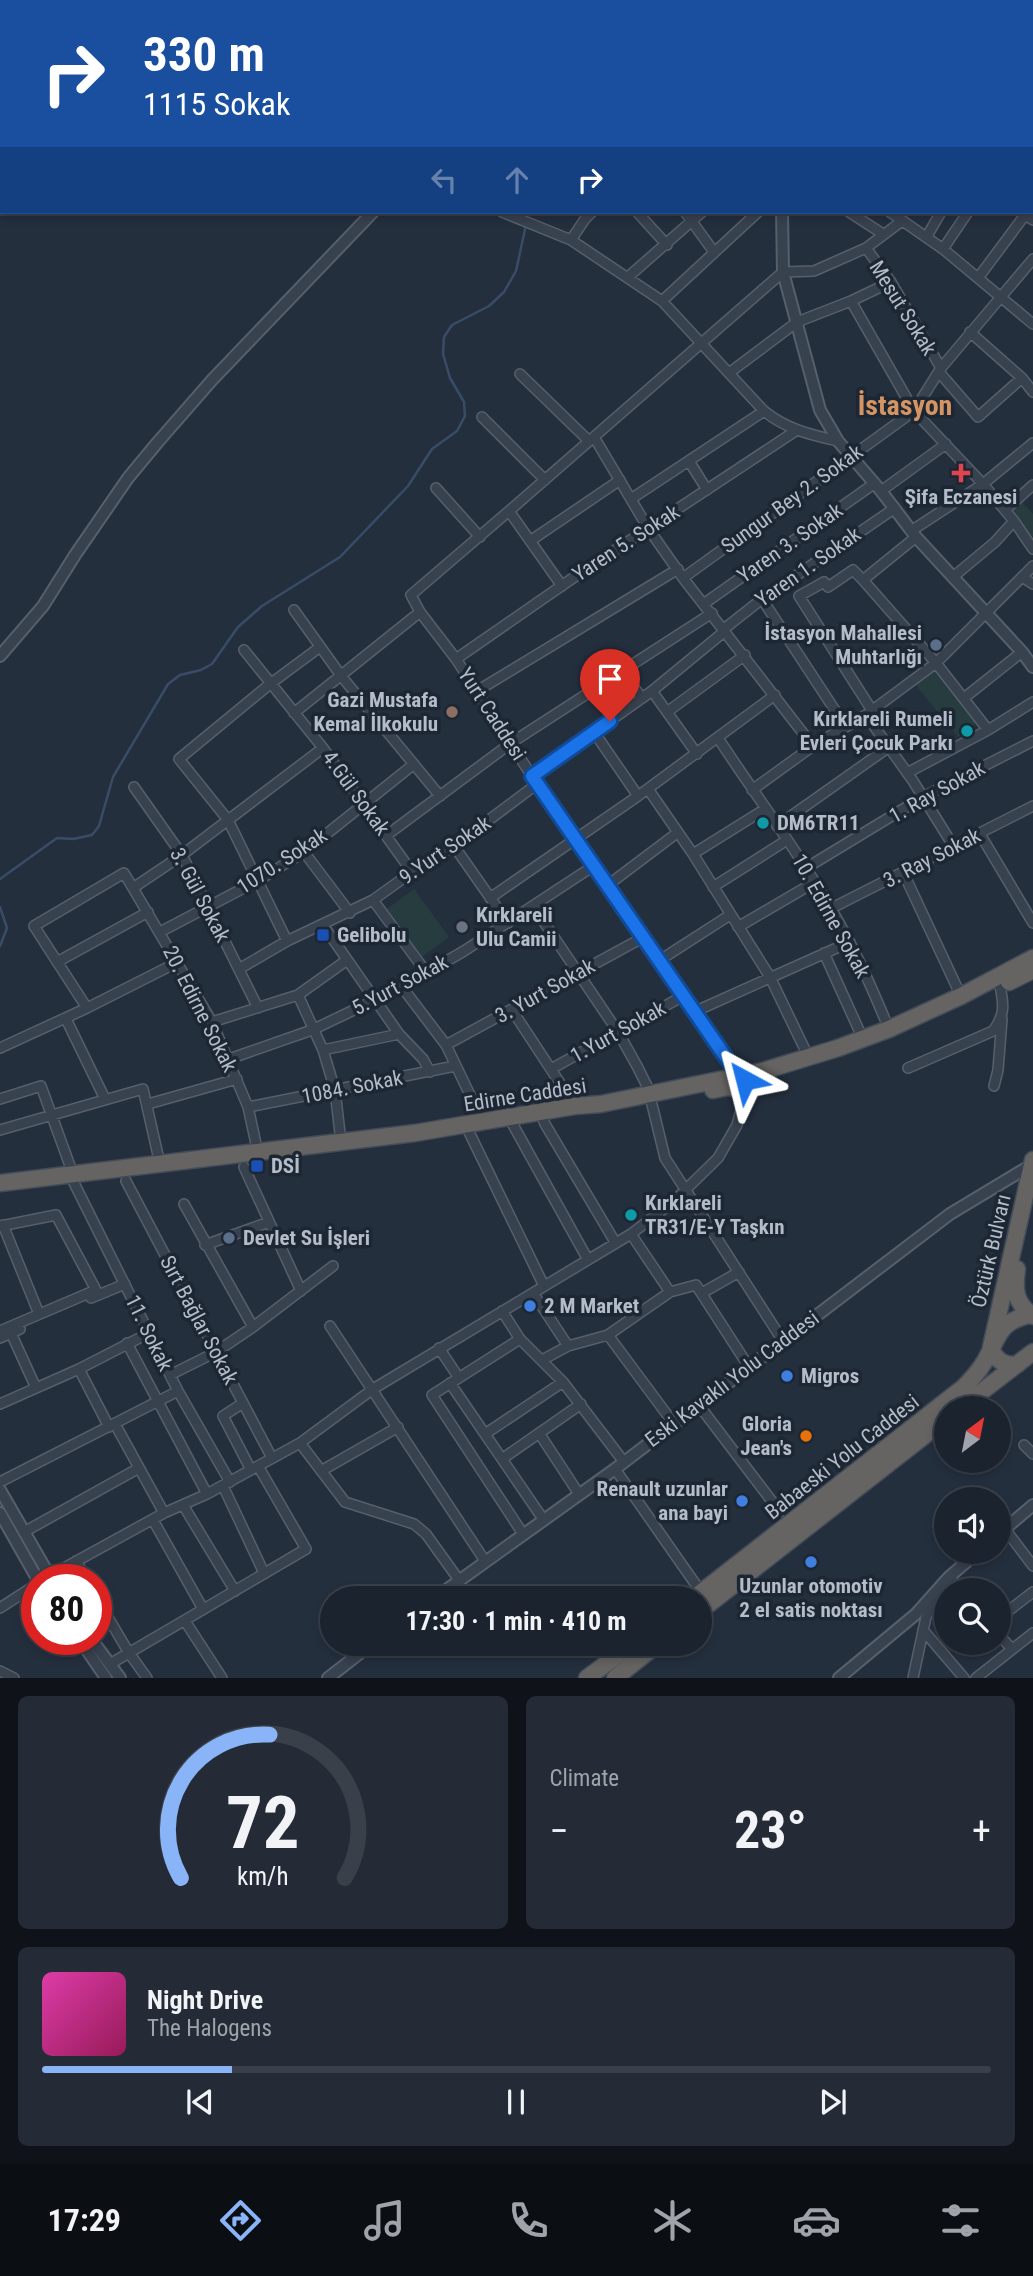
<!DOCTYPE html>
<html lang="en">
<head>
<meta charset="utf-8">
<style>
  body { margin:0; font-family:"Roboto Condensed",sans-serif; background:#242b36; color:#f1f3f6; height:100vh; display:flex; flex-direction:column; font-size:26px; white-space:nowrap }
  * { box-sizing:border-box; margin:0 }
  p { font-size:23px; color:#a0a4aa }
  .icon { flex:none; width:38px; height:38px; fill:none; stroke:currentColor; stroke-width:2; stroke-linecap:round; stroke-linejoin:round }
  .map { position:relative; height:1678px; overflow:hidden }
  .drawer { display:flex; flex-direction:column; gap:18px; padding:18px; background:#0f1319; flex:1 }
  .drawer>* { flex:none }
  .top-card { position:absolute; left:0px; top:0px; width:1034px; height:214px; box-shadow:0 4px 10px #0003,0 0 0 2px #39404a; background:#1a4fa0; color:#fff; overflow:hidden }
  .needle { width:46px; rotate:32deg }
  .buttons { position:absolute; left:934px; top:1396px; display:grid; gap:14px }
  .buttons a { display:grid; place-items:center; width:77px; height:77px; border-radius:50%; background:#1b232e; box-shadow:0 4px 10px #0003,0 0 0 2px #39404a; font-size:35px }
  .speed { position:absolute; left:21px; top:1564px; display:flex; gap:14px; font-size:35px; font-weight:700; text-align:center }
  .speed>* { display:grid; place-content:center; width:91px; height:91px; border-radius:50%; background:#1b232e; box-shadow:0 4px 10px #0003,0 0 0 2px #39404a; line-height:1 }
  .speed .limit { border:10px solid #d22; background:#fff; color:#111 }
  .pin { position:absolute; display:grid; place-items:center; width:60px; height:60px; color:#fff; margin:-72px -30px; border-radius:50% 50% 50% 0; rotate:-45deg; box-shadow:0 0 7px #0007 }
  .pin .icon { rotate:45deg }
  .me { position:absolute; width:77px; margin:-38px; rotate:322deg; stroke-linejoin:round; filter:drop-shadow(0 0 5px #0008) }
  .turn { display:flex; align-items:center; gap:24px; height:147px; padding:0 28px; font-size:32px }
  .turn .icon { width:91px; height:91px; stroke-width:2.5 }
  .turn b { display:block; font-size:49px; line-height:60px }
  .lanes { display:flex; align-items:center; height:66px; padding:0 28px; background:#0003; justify-content:center; gap:35px; direction:ltr }
  .lanes .off { opacity:.35 }
  .big { font-size:52px; font-weight:700; line-height:1.1 }
  .drawer .widget { flex:1; display:flex; flex-direction:column; justify-content:center; gap:10px; min-width:0; padding:0 24px; border-radius:10px; background:#242b36 }
  .drawer .dial { align-items:center; gap:0 }
  .dial svg { height:182px; overflow:visible; fill:none; stroke:#39404a; stroke-width:7; stroke-linecap:round; text-anchor:middle }
  .dial text { fill:#f1f3f6; stroke:none }
  .song { display:flex; align-items:center; gap:21px }
  .cover { width:84px; height:84px; border-radius:10px; background:linear-gradient(135deg,hsl(320 70% 55%),hsl(330 70% 35%)) }
  .played { height:7px; border-radius:4px; background:linear-gradient(90deg,#8ab4f8 20%,#39404a 20%) }
  .keys { display:flex; justify-content:space-around; direction:ltr }
  .heat { display:flex; justify-content:space-between; align-items:center; font-size:38px; direction:ltr }
  .drawer .tiles { flex:1; display:grid; gap:18px; grid-template-columns:1fr 1fr }
  .widget:last-child { grid-column:span 2 }
  .trip { position:absolute; left:320px; top:1586px; width:392px; height:70px; border-radius:35px; background:#1b232e; box-shadow:0 4px 10px #0003,0 0 0 2px #39404a; font-weight:700; line-height:70px; text-align:center }
  .menu { display:flex; height:112px; justify-content:space-around; align-items:center; background:#0b0e12; color:#a0a4aa }
  .menu .icon { width:49px; height:49px }
  .menu .selected { color:#8ab4f8 }
  .menu b { font-size:32px; color:#f1f3f6 }
  .map>svg:first-child { display:block }
</style>
</head>
<body>
<div class="map">
<svg width="1033" height="1678" viewBox="0 0 1033 1678">
  <rect width="100%" height="100%" fill="#242f3e"/>
  <!-- green -->
  <path fill="#263c3f" d="M318,0H499L498,2Z
    M509,0H743V2H508Z
    M1021,501L1033,514V537L1010,512Z
    M935,669L978,722L958,737L915,684Z
    M414,889L449,937L422,957L387,909Z"/>
  <g fill="none" stroke-linecap="round" stroke-linejoin="round">
    <!-- stream -->
    <path stroke="#394c67" stroke-width="2.5" d="M855,2L857,0
      M0,879L57,838L73,839L92,835L99,826L113,777L168,684L180,675L201,670L212,664L238,627L262,606L340,557L408,486L432,449L457,431L465,416L464,402L450,378L443,354L444,337L452,325L489,306L504,292L516,271L526,225
      M0,907L7,928L0,946"/>
    <defs>
      <path id="minor" d="M812,0L815,2
        M988,0L992,2
        M923,2L924,0
        M1032,22H1033
        M1032,40L1033,39
        M0,153H2
        M1032,163H1033
        M502,212L571,240L662,301L764,411C786,429 811,435 838,441
        M637,212L667,245
        M685,212L714,252
        M849,212L883,234
        M890,212L943,249L1033,324
        M927,236L941,212
        M571,240L585,219L592,212
        M866,248L891,282L941,368
        M943,249L968,212
        M628,277L702,212
        M978,278L1025,215L1033,220
        M662,301L758,212
        M851,301L914,411L983,484L1014,521L1033,549
        M970,332L1022,378L1033,392
        M939,372L978,417L1022,378
        M729,373L797,322L851,301L891,282
        M520,374L589,441
        M482,417L545,480
        M594,437L648,528L683,578L813,746
        M689,461L707,490
        M436,488L480,537
        M881,491L946,444
        M631,499L764,411
        M1005,510L1033,485
        M509,511L783,272L814,271L866,248L902,221
        M911,531L983,484L1033,443
        M916,537L863,580L936,663L988,730
        M530,541L620,480
        M953,577L995,542L1014,521
        M1022,577L1033,584
        M683,578L914,411L941,368L1033,259
        M863,580L853,570L828,587L824,582L799,596L873,712
        M562,586L509,511L411,595L420,612L456,659L537,784L738,1075
        M762,599L846,727
        M705,603L875,483
        M294,610L342,677L440,796
        M724,629L762,599L895,508
        M244,650L323,748L412,872
        M456,659L570,580L797,430
        M622,672L642,698
        M477,691L678,569
        M652,691L697,754
        M964,698L1022,652
        M667,712L745,655
        M294,713L420,612
        M866,715L913,781L954,847
        M594,732L638,796
        M718,738C762,805 812,870 849,941C864,969 877,1000 889,1029
        M907,773L988,730L1033,702
        M532,776L652,691L725,631
        M134,787L182,855L258,1008
        M648,789L693,854L770,977L809,1058
        M752,790L813,746L866,715L936,663L1033,566
        M777,826L889,747
        M980,834L1033,923
        M387,835L511,743L712,613
        M454,846L508,923
        M304,852L350,913
        M693,854L765,809
        M806,868L923,797L1033,741
        M903,872L961,996
        M608,885L677,833
        M713,887L787,840
        M133,888L182,855L323,748
        M490,898L638,796L775,695
        M373,900L426,972
        M533,906L618,1032L637,1066L648,1088L665,1158L783,1341
        M830,909L1033,806
        M323,925L399,1034L423,1059L430,1072
        M738,927L815,882
        M160,932L259,880L304,852L414,764
        M287,941L228,820L179,759L270,684L320,647
        M824,953L863,1039
        M660,960L730,915
        M57,962L148,912
        M239,969L287,941L373,900L412,872L454,846L537,784
        M402,987L446,1045L483,1122
        M298,995L323,1050L335,1090L341,1142
        M87,1008L178,962
        M512,1010L575,1106
        M696,1011L850,942
        M66,1019L105,1099
        M212,1022L298,995L347,960
        M446,1045L644,937
        M0,1048L87,1008L34,926L124,873L212,1022L248,1107L258,1153
        M323,1050L399,1034
        M229,1059L312,1030L402,987L464,951L595,865
        M908,1068L993,1031C1005,1015 1004,1005 1000,986
        M551,1069L685,995
        M994,1086L998,1070L1002,1019
        M0,1099L41,1086L73,1174
        M148,1104L237,1079
        M248,1107L455,1066
        M541,1113L545,1124L615,1242
        M512,1123L587,1258
        M0,1130L143,1089L160,1164
        M468,1130L544,1286
        M244,1167L301,1291
        M73,1181L178,1391L230,1482
        M126,1181L272,1458
        M184,1204L253,1327
        M3,1225L39,1314
        M0,1226L56,1215L96,1290L0,1331
        M631,1234L670,1292L696,1285L749,1367
        M205,1245L269,1222
        M670,1292L608,1335L674,1424
        M533,1293L568,1346L542,1360
        M702,1293L739,1272
        M91,1298L125,1284
        M502,1311L520,1339L563,1382L624,1462
        M330,1326L485,1561
        M11,1333L36,1388
        M0,1338L20,1329
        M520,1339L432,1395L523,1534
        M127,1343L207,1494
        M568,1346L608,1335
        M439,1348L459,1378
        M170,1375L216,1352L253,1327L333,1266
        M450,1383L543,1519
        M243,1403L223,1416L251,1470
        M0,1404L79,1369
        M698,1404L780,1512
        M115,1424L164,1513
        M109,1427L79,1369L149,1333
        M539,1433L579,1494
        M485,1434L563,1382
        M300,1443L345,1502L414,1524L426,1534L459,1580
        M1024,1445L1033,1454
        M502,1459L581,1404
        M615,1469L701,1592
        M321,1471L398,1427
        M0,1482L178,1391
        M223,1486L264,1573
        M183,1505L235,1591
        M153,1520L203,1609
        M1005,1529L1033,1566
        M24,1532L139,1468
        M76,1561L87,1580
        M44,1579L164,1513L207,1494L300,1443L373,1389L631,1234L673,1202L718,1158L737,1125L742,1106L740,1089
        M96,1597L129,1653L147,1678
        M0,1608L37,1584
        M999,1618L1033,1592
        M185,1621L222,1678
        M923,1630L964,1678
        M999,1635L1012,1649
        M110,1664L306,1549L258,1466
        M0,1671L14,1678
        M913,1678L926,1617L949,1577L961,1591
        M976,1678L1033,1633"/>
      <path id="tertiary" d="M501,2L502,0
        M1032,62H1033
        M782,212L783,272L820,410L838,441L881,491L916,537L1022,652L1033,667
        M0,656L43,606L75,555L128,478L157,443L212,380L373,212
        M0,1490L52,1580
        M0,1513L38,1580
        M999,1534L1033,1505
        M435,1598L615,1469L950,1214L1033,1164
        M80,1640L106,1678
        M92,1640L120,1678
        M328,1678L373,1643
        M839,1678L916,1614L949,1577L978,1552"/>
      <path id="trunk" d="M1009,982L1033,970
        M713,1090L728,1087L741,1089L750,1082L763,1078
        M0,1183L415,1133L575,1106L601,1104L763,1071L838,1048L889,1029L961,996L1033,958
        M1017,1269C1014,1290 1015,1303 1033,1316
        M1018,1364C1006,1367 994,1360 991,1347L1033,1160
        M959,1409L1033,1352
        M694,1598L964,1387C972,1379 979,1371 985,1361C1000,1334 999,1321 1033,1314
        M700,1611L947,1418
        M587,1678L634,1643
        M615,1678L659,1643"/>
    </defs>
    <!-- minor casing -->
    <use href="#minor" stroke="#565f6c" stroke-width="12"/>
    <!-- tertiary casing -->
    <use href="#tertiary" stroke="#565f6c" stroke-width="14"/>
    <!-- trunk casing -->
    <use href="#trunk" stroke="#434c59" stroke-width="19"/>
    <!-- minor -->
    <use href="#minor" stroke="#38414e" stroke-width="9"/>
    <!-- tertiary -->
    <use href="#tertiary" stroke="#38414e" stroke-width="10"/>
    <!-- trunk -->
    <use href="#trunk" stroke="#656462" stroke-width="16"/>
  </g>
  <g fill="none" stroke-linecap="round" stroke-linejoin="round">
    <defs>
      <path id="route" d="M610,721L532,776L738,1075L745,1080"/>
    </defs>
    <!-- route casing -->
    <use href="#route" stroke="#114b97" stroke-width="18"/>
    <!-- route -->
    <use href="#route" stroke="#1a73e8" stroke-width="12"/>
  </g>
  <!-- markers -->
  <path fill="#e0444e" stroke="#1d2633" stroke-width="2.5" d="M957.5 462.5h7v7h7v7h-7v7h-7v-7h-7v-7h7z"/>
  <g fill="#5c6f8a" stroke="#1d2633" stroke-width="2.5">
    <circle cx="936" cy="645" r="7"/>
    <circle cx="229" cy="1238" r="7"/>
  </g>
  <circle fill="#8d6e63" stroke="#1d2633" stroke-width="2.5" cx="452" cy="712" r="7"/>
  <g fill="#0f9aa8" stroke="#1d2633" stroke-width="2.5">
    <circle cx="967" cy="731" r="7"/>
    <circle cx="763" cy="823" r="7"/>
    <circle cx="631" cy="1215" r="7"/>
  </g>
  <circle fill="#6b7280" stroke="#1d2633" stroke-width="2.5" cx="462" cy="927" r="7"/>
  <g fill="#1a4fb4" stroke="#1d2633" stroke-width="2.5">
    <rect x="316" y="928" width="14" height="14" rx="3.5"/>
    <rect x="250" y="1159" width="14" height="14" rx="3.5"/>
  </g>
  <g fill="#3f7fe0" stroke="#1d2633" stroke-width="2.5">
    <circle cx="530" cy="1306" r="7"/>
    <circle cx="787" cy="1376" r="7"/>
    <circle cx="742" cy="1501" r="7"/>
    <circle cx="811" cy="1562" r="7"/>
  </g>
  <circle fill="#e8710a" stroke="#1d2633" stroke-width="2.5" cx="806" cy="1436" r="7"/>
  <g text-anchor="middle" dominant-baseline="central" stroke-width="7" stroke-linejoin="round" paint-order="stroke">
    <!-- street labels -->
    <g font-size="21" fill="#b4bcc9" stroke="#1d2633">
      <text transform="translate(903 308) rotate(58)">Mesut Sokak</text>
      <text transform="translate(792 499) rotate(-36)">Sungur Bey 2. Sokak</text>
      <text transform="translate(626 543) rotate(-33)">Yaren 5. Sokak</text>
      <text transform="translate(790 543) rotate(-35)">Yaren 3. Sokak</text>
      <text transform="translate(808 567) rotate(-35)">Yaren 1. Sokak</text>
      <text transform="translate(492 714) rotate(57)">Yurt Caddesi</text>
      <text transform="translate(937 792) rotate(-29)">1. Ray Sokak</text>
      <text transform="translate(356 793) rotate(54)">4.Gül Sokak</text>
      <text transform="translate(445 850) rotate(-34)">9.Yurt Sokak</text>
      <text transform="translate(932 858) rotate(-27)">3. Ray Sokak</text>
      <text transform="translate(282 861) rotate(-33)">1070. Sokak</text>
      <text transform="translate(200 895) rotate(62)">3. Gül Sokak</text>
      <text transform="translate(831 916) rotate(61)">10. Edirne Sokak</text>
      <text transform="translate(400 985) rotate(-28)">5.Yurt Sokak</text>
      <text transform="translate(545 991) rotate(-29)">3. Yurt Sokak</text>
      <text transform="translate(200 1009) rotate(63)">20. Edirne Sokak</text>
      <text transform="translate(618 1032) rotate(-29)">1.Yurt Sokak</text>
      <text transform="translate(352 1087) rotate(-11)">1084. Sokak</text>
      <text transform="translate(525 1095) rotate(-9)">Edirne Caddesi</text>
      <text transform="translate(991 1251) rotate(-77)">Öztürk Bulvarı</text>
      <text transform="translate(199 1320) rotate(62)">Sırt Bağlar Sokak</text>
      <text transform="translate(149 1333) rotate(64)">11. Sokak</text>
      <text transform="translate(732 1379) rotate(-37)">Eski Kavaklı Yolu Caddesi</text>
      <text transform="translate(842 1457) rotate(-38)">Babaeski Yolu Caddesi</text>
    </g>
    <!-- poi labels -->
    <g font-size="21" font-weight="bold" fill="#b4bcc9" stroke="#1d2633" text-anchor="start">
      <text x="961" y="497" text-anchor="middle">Şifa Eczanesi</text>
      <text x="922" y="633" text-anchor="end">İstasyon Mahallesi<tspan x="922" dy="24">Muhtarlığı</tspan></text>
      <text x="438" y="700" text-anchor="end">Gazi Mustafa<tspan x="438" dy="24">Kemal İlkokulu</tspan></text>
      <text x="953" y="719" text-anchor="end">Kırklareli Rumeli<tspan x="953" dy="24">Evleri Çocuk Parkı</tspan></text>
      <text x="777" y="823">DM6TR11</text>
      <text x="476" y="915">Kırklareli<tspan x="476" dy="24">Ulu Camii</tspan></text>
      <text x="337" y="935">Gelibolu</text>
      <text x="271" y="1166">DSİ</text>
      <text x="645" y="1203">Kırklareli<tspan x="645" dy="24">TR31/E-Y Taşkın</tspan></text>
      <text x="243" y="1238">Devlet Su İşleri</text>
      <text x="544" y="1306">2 M Market</text>
      <text x="801" y="1376">Migros</text>
      <text x="792" y="1424" text-anchor="end">Gloria<tspan x="792" dy="24">Jean's</tspan></text>
      <text x="728" y="1489" text-anchor="end">Renault uzunlar<tspan x="728" dy="24">ana bayi</tspan></text>
      <text x="811" y="1586" text-anchor="middle">Uzunlar otomotiv<tspan x="811" dy="24">2 el satis noktası</tspan></text>
    </g>
    <!-- district labels -->
    <g font-size="28" font-weight="bold" fill="#d59563" stroke="#1d2633">
      <text x="905" y="405">İstasyon</text>
    </g>
  </g>
</svg>
<div class="buttons">
<a><svg class="needle" viewBox="-14 -14 28 28"><path d="M0-13l5 13h-10z" fill="#e53935"/><path d="M0 13l5-13h-10z" fill="#a0a4aa"/></svg></a>
<a><svg class="icon" aria-label="sound" viewBox="0 0 24 24"><path d="M4 9h4l5-4v14l-5-4H4zM17 9q2 3 0 6"/></svg></a>
<a><svg class="icon" aria-label="search" viewBox="0 0 24 24"><circle cx="10" cy="10" r="6"/><path d="M15 15l6 6"/></svg></a>
</div>
<div class="speed"><div class="limit">80</div></div>
<div class="pin" style="left:610px;top:721px;background:#d93025"><svg class="icon" aria-label="arrive" viewBox="0 0 24 24"><path d="M6 21V4h12l-3 4 3 4H6"/></svg></div>
<svg class="me" style="left:745px;top:1080px" viewBox="-20 -20 40 40"><path d="M0-17L14 15 0 8-14 15z" fill="#1a73e8" stroke="#fff" stroke-width="4"/></svg>
<div class="trip">17:30 · 1 min · 410 m</div>
<div class="top-card">
<div class="turn"><svg class="icon" aria-label="right" viewBox="0 0 24 24"><path d="M7 20v-9h11M14 6l5 5-5 5"/></svg><div><b>330 m</b>1115 Sokak</div></div>
<div class="lanes"><svg class="icon off" aria-label="left" viewBox="0 0 24 24"><path d="M17 20v-9H6M10 6l-5 5 5 5"/></svg><svg class="icon off" aria-label="ahead" viewBox="0 0 24 24"><path d="M12 20V5M6 11l6-6 6 6"/></svg><svg class="icon" aria-label="right" viewBox="0 0 24 24"><path d="M7 20v-9h11M14 6l5 5-5 5"/></svg></div>
</div>
</div>
<section class="drawer">
<div class="tiles">
<div class="widget dial"><svg viewBox="0 0 100 80">
<path d="M14 69A42 42 0 1 1 86 69"/>
<path d="M14 69A42 42 0 0 1 53 6" stroke="#8ab4f8"/>
<text x="50" y="56" font-size="32" font-weight="700">72</text>
<text x="50" y="72" font-size="11">km/h</text>
</svg></div>
<div class="widget"><p>Climate</p>
<div class="heat"><a>−</a><b class="big">23°</b><a>+</a></div>
</div>
<div class="widget">
<div class="song"><i class="cover"></i><div><b>Night Drive</b><p>The Halogens</p></div></div>
<div class="played"></div>
<div class="keys"><svg class="icon" aria-label="previous" viewBox="0 0 24 24"><path d="M18 5L8 12l10 7zM5 5v14"/></svg><svg class="icon" aria-label="pause" viewBox="0 0 24 24"><path d="M8 5v14M16 5v14"/></svg><svg class="icon" aria-label="next" viewBox="0 0 24 24"><path d="M6 5l10 7-10 7zM19 5v14"/></svg></div>
</div>
</div>
</section>
<nav class="menu">
<b>17:29</b>
<svg class="icon selected" aria-label="directions" viewBox="0 0 24 24"><path d="M12 3l9 9-9 9-9-9zM9 14v-3h6M13 9l2 2-2 2"/></svg>
<svg class="icon" aria-label="music" viewBox="0 0 24 24"><path d="M9 18V5l10-2v13"/><circle cx="6" cy="18" r="3"/><circle cx="16" cy="16" r="3"/></svg>
<svg class="icon" aria-label="phone" viewBox="0 0 24 24"><path d="M5 4h4l2 5-3 2q2 4 5 5l2-3 5 2v4C11 20 4 13 5 4z"/></svg>
<svg class="icon" aria-label="climate" viewBox="0 0 24 24"><path d="M12 3v18M4 7l16 10M4 17L20 7"/></svg>
<svg class="icon" aria-label="car" viewBox="0 0 24 24"><path d="M5 17H2v-5l4-1 3-4h7l3 4 3 1v5h-3M9 17h6M6 11h13"/><circle cx="7" cy="17" r="2"/><circle cx="17" cy="17" r="2"/></svg>
<svg class="icon" aria-label="filters" viewBox="0 0 24 24"><path d="M4 7h16M4 17h16"/><circle cx="9" cy="7" r="2"/><circle cx="15" cy="17" r="2"/></svg>
</nav>
</body>
</html>
